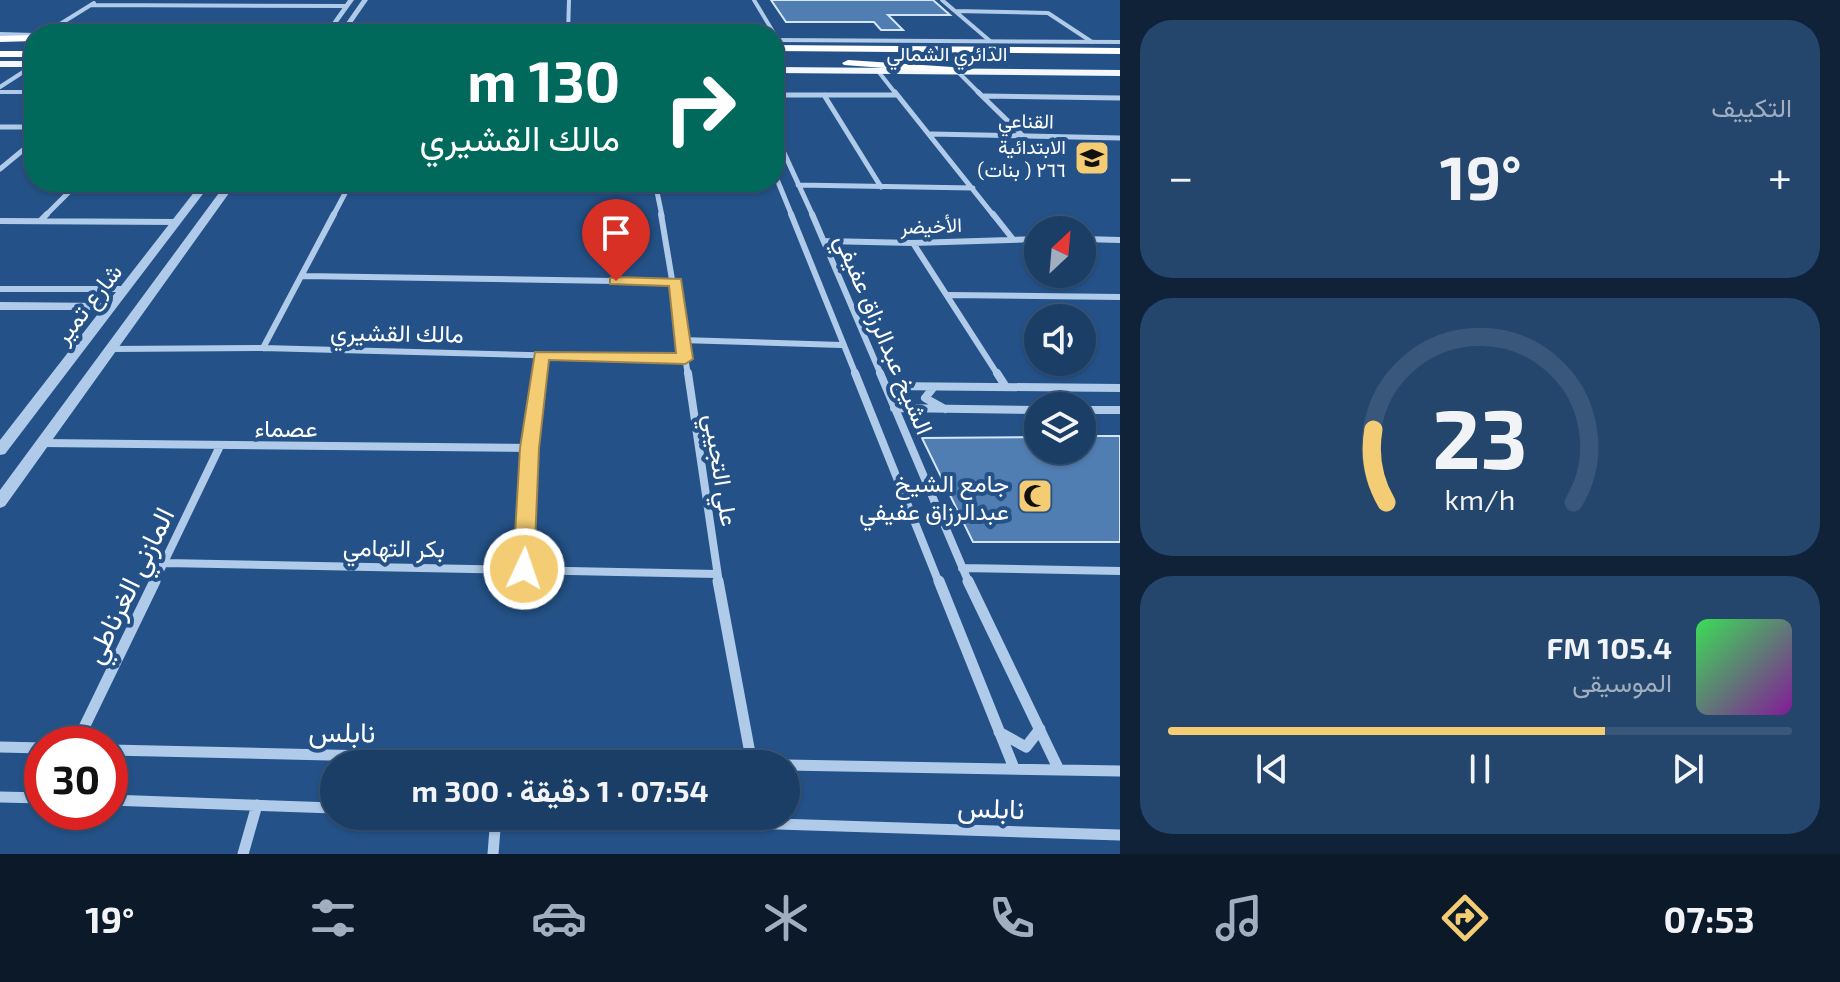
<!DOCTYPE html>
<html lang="ar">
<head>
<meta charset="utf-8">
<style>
  body { margin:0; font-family:"Exo 2",Vazirmatn,sans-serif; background:#24456c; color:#f1f3f6; direction:rtl; height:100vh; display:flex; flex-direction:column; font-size:30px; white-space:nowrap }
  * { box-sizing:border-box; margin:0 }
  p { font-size:26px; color:#a0aebf }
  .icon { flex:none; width:44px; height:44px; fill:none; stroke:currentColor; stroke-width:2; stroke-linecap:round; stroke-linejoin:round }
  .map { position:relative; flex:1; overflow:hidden; direction:ltr }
  .drawer { display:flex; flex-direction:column; gap:20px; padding:20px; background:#0f2238; width:720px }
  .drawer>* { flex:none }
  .guide { position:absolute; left:24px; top:24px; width:760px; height:168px; border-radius:32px; box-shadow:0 2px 6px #0004,0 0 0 2px #39577a; direction:rtl; background:#00695c; color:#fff; overflow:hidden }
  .needle { width:52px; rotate:26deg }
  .fabs { position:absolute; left:1024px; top:216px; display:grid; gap:16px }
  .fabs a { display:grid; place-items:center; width:72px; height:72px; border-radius:50%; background:#1b3e66; box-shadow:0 2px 6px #0004,0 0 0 2px #39577a; font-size:40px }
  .speed { position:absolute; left:24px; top:726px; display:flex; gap:16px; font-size:40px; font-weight:700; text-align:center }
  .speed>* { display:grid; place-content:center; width:104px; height:104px; border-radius:50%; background:#1b3e66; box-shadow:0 2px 6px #0004,0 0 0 2px #39577a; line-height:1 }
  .speed .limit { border:12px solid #d22; background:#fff; color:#111 }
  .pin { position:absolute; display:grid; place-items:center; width:68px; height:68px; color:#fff; margin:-82px -34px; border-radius:50% 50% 50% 0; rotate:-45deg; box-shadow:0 0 8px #0007 }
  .pin .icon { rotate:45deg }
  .me { position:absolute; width:88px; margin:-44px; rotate:3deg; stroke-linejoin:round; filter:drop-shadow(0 0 6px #0008) }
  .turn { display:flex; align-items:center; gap:28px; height:168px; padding:0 32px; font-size:36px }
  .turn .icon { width:104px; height:104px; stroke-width:2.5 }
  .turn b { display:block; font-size:56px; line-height:68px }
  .big { font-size:60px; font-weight:700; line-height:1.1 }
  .drawer .tile { flex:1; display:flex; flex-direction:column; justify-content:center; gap:12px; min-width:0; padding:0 28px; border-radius:32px; background:#24456c }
  .drawer .dial { align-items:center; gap:0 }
  .dial svg { height:208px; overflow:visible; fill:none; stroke:#39577a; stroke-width:7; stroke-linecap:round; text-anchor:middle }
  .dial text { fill:#f1f3f6; stroke:none }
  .song { display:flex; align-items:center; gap:24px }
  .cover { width:96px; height:96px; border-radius:12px; background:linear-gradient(135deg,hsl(130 70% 55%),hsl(290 70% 35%)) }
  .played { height:8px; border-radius:4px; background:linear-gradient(90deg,#f4cc73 70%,#39577a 70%) }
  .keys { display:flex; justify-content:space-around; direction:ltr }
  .heat { display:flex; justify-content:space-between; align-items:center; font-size:44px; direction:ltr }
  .trip { position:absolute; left:320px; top:750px; width:480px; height:80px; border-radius:40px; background:#1b3e66; box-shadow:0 2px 6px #0004,0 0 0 2px #39577a; font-weight:700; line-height:80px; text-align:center; direction:rtl }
  .tabs { display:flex; height:128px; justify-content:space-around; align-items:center; background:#0b1929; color:#a0aebf }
  .tabs .icon { width:56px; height:56px }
  .tabs .active { color:#f4cc73 }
  .tabs b { font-size:36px; color:#f1f3f6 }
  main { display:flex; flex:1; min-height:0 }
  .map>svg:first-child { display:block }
</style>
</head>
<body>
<main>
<section class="drawer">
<div class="tile"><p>التكييف</p>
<div class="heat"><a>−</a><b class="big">19°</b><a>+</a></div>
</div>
<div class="tile dial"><svg viewBox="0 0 100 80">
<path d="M14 69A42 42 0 1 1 86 69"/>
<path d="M14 69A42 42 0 0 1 9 41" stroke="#f4cc73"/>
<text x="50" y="56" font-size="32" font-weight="700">23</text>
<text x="50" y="72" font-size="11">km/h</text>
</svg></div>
<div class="tile">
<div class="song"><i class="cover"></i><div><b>105.4 FM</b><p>الموسيقى</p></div></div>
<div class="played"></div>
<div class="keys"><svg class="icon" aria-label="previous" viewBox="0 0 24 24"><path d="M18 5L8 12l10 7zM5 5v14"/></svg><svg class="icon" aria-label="pause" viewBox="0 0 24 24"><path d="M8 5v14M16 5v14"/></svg><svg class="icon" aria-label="next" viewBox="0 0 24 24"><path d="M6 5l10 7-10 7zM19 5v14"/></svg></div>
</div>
</section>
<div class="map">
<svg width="1120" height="854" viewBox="0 0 1120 854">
  <rect width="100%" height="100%" fill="#245288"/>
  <!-- building -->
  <path fill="#507eb2" stroke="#d4e5f7" stroke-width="2" d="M771,0H933L950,15H888L903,30H881L874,22H786Z
    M1082,436H1120V542H973L922,438L1038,437V450H1082Z"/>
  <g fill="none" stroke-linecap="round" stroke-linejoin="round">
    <!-- minor-far4 -->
    <path stroke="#b0cbe9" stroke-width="4" d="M754,0L778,40
      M942,0L990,41
      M91,5L346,6
      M955,11L1048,13L1092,42
      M44,34L94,3
      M568,34L569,0
      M956,70L980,94
      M878,71L896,94
      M0,87L34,65
      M0,92H34"/>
    <!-- minor-far3 -->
    <path stroke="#b0cbe9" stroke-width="5" d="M895,92L994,216
      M978,92L1022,135
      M774,95H897
      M824,95L881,187
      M984,96L1120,98
      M0,127H34
      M774,131L813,216
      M931,134L1120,138
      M0,169L34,141
      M774,172L792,216
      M330,182H351
      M655,182L662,216
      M798,185L973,188
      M45,216L79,182
      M333,216L351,182"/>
    <!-- minor-far2 -->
    <path stroke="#b0cbe9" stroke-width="6" d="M661,214L688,375
      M791,214L856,375
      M812,214L881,375
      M993,214L1012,238
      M0,221L177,222
      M40,221L47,214
      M1082,239L1120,240
      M825,241L913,243L1038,239
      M913,243L998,375
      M303,276L675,282
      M949,295L1120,297
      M681,340L841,345
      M263,348L334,214
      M110,349L263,348L685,359
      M539,375L541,355"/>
    <!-- minor-far1 -->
    <path stroke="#b0cbe9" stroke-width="8" d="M688,373L719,583
      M855,373L939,583
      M880,373L969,583
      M997,373L1006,387
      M886,386L1120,388
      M933,388L925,398L945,409
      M894,408L1038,410
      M1082,410H1120
      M43,443L530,448
      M166,563L717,574
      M962,568L1120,571
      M524,569L530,448L539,373
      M154,583L220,446"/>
    <!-- minor -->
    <path stroke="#b0cbe9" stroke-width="11" d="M718,581L752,764
      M939,581L1014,768
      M968,581L1059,770
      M999,732L1026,747L1040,729
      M76,744L155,581
      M0,747L42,748
      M110,750L717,764
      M786,765L1120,771
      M0,797L42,798
      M110,800L334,808
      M525,816L1120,835
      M243,854L257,805
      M493,854L496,816"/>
    <!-- tertiary -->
    <path fill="#b0cbe9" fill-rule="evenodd" d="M348,0H354L331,32L317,34L327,30Z
      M362,0H368L352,23L351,32L355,34H345L346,23Z
      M0,32L34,33L37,34H34V37L0,36Z
      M774,38L1120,40V44L774,42Z
      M202,182H212L5,454L0,455V440L101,310H0V302L107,303L116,292H0V286H121Z
      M227,182H237L5,506L0,508V490Z"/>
    <!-- primary -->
    <path fill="#f3f7fe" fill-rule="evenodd" d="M0,61H34V67H0Z
      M774,67L1120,70V76L774,73Z"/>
    <!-- motorway -->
    <path fill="#fff" fill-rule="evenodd" d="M34,35V41L0,42V36Z
      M774,45L1120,48V54L774,51Z
      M0,51H34V57H0Z
      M848,60L952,67L958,70L952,73L844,65L842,63Z"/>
  </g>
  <!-- route -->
  <path fill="#f4cc73" stroke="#9f854b" stroke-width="2" d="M616,277L681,279L693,359L685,364L549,360L539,448L534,569L531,575L524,578L516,575L513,569L520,448L535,352L676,353L669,286L610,284V278Z"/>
  <!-- icons -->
  <defs>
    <symbol id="school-square" viewBox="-11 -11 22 22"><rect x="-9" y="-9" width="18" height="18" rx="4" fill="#f4cc73" stroke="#245288"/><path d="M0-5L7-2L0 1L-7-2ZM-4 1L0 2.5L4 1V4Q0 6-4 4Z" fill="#111"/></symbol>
    <symbol id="mosque-square" viewBox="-11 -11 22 22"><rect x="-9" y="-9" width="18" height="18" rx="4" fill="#f4cc73" stroke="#245288"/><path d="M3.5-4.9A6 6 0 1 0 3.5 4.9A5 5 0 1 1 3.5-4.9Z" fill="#111"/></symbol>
  </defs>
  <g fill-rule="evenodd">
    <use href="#school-square" x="1072" y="138" width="40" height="40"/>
    <use href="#mosque-square" x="1015" y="476" width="40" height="40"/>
  </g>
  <g text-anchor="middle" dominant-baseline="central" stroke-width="8" stroke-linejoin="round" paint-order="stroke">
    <!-- far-street labels -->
    <g font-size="20" fill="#fff" stroke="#245288">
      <text x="947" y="53">الدائري الشمالي</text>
      <text transform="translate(1026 120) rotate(1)">القناعي</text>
      <text transform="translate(931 225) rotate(-2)">الأخيضر</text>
    </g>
    <!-- far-poi labels -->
    <g font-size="20" fill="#fff" stroke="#245288" text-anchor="end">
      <text x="1066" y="146">الابتدائية<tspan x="1066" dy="23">٢٦٦ ( بنات)</tspan></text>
    </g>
    <!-- street labels -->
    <g font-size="24" fill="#fff" stroke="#245288">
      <text transform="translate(87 303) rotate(-52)">شارع تمير</text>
      <text transform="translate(397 332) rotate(1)">مالك القشيري</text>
      <text transform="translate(885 334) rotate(67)">الشيخ عبدالرزاق عفيفي</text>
      <text x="286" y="427">عصماء</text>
      <text transform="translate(722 470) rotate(81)">علي التجيبي</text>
      <text transform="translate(394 547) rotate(1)">بكر التهامي</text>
    </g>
    <!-- poi labels -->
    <g font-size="24" fill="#fff" stroke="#245288" text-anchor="end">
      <text x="1009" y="482">جامع الشيخ<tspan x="1009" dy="28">عبدالرزاق عفيفي</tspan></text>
    </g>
    <!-- near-street labels -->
    <g font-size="28" fill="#fff" stroke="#245288">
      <text transform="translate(128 585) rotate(-64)">المازني الغرناطي</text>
      <text transform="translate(342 731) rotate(1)">نابلس</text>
      <text transform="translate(991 807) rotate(2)">نابلس</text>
    </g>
  </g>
</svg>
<div class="fabs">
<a><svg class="needle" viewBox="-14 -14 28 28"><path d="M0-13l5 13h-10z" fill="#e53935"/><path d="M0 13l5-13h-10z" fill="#a0aebf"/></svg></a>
<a><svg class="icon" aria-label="sound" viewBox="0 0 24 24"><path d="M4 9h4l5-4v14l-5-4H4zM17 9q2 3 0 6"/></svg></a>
<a><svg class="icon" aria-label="layers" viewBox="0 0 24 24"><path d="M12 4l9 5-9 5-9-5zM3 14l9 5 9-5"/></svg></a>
</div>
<div class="speed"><div class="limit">30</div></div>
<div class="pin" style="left:616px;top:281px;background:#d93025"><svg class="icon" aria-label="arrive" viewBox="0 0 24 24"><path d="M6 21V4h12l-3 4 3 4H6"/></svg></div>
<svg class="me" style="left:524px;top:569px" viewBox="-20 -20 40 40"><circle r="17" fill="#f4cc73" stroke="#fff" stroke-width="3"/><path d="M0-11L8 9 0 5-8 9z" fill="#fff"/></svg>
<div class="trip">07:54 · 1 دقيقة · 300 m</div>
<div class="guide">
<div class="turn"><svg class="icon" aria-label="right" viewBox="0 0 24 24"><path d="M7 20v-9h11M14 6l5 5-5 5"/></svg><div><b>130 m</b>مالك القشيري</div></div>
</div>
</div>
</main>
<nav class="tabs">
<b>07:53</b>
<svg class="icon active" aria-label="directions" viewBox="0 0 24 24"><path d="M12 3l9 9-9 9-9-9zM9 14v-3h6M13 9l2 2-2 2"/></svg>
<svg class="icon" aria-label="music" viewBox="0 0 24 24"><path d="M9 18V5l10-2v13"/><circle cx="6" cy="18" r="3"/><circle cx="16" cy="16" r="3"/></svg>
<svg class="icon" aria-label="phone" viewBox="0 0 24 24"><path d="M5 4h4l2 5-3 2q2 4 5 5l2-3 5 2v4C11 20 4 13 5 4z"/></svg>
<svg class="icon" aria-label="climate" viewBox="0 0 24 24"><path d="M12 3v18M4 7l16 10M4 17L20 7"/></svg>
<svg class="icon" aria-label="car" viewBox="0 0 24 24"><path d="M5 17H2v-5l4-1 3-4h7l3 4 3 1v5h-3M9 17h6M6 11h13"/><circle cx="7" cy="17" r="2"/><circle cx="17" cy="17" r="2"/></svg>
<svg class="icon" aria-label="filters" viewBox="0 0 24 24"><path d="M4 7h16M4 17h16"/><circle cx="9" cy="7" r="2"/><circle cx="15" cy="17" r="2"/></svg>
<b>19°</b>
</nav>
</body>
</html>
